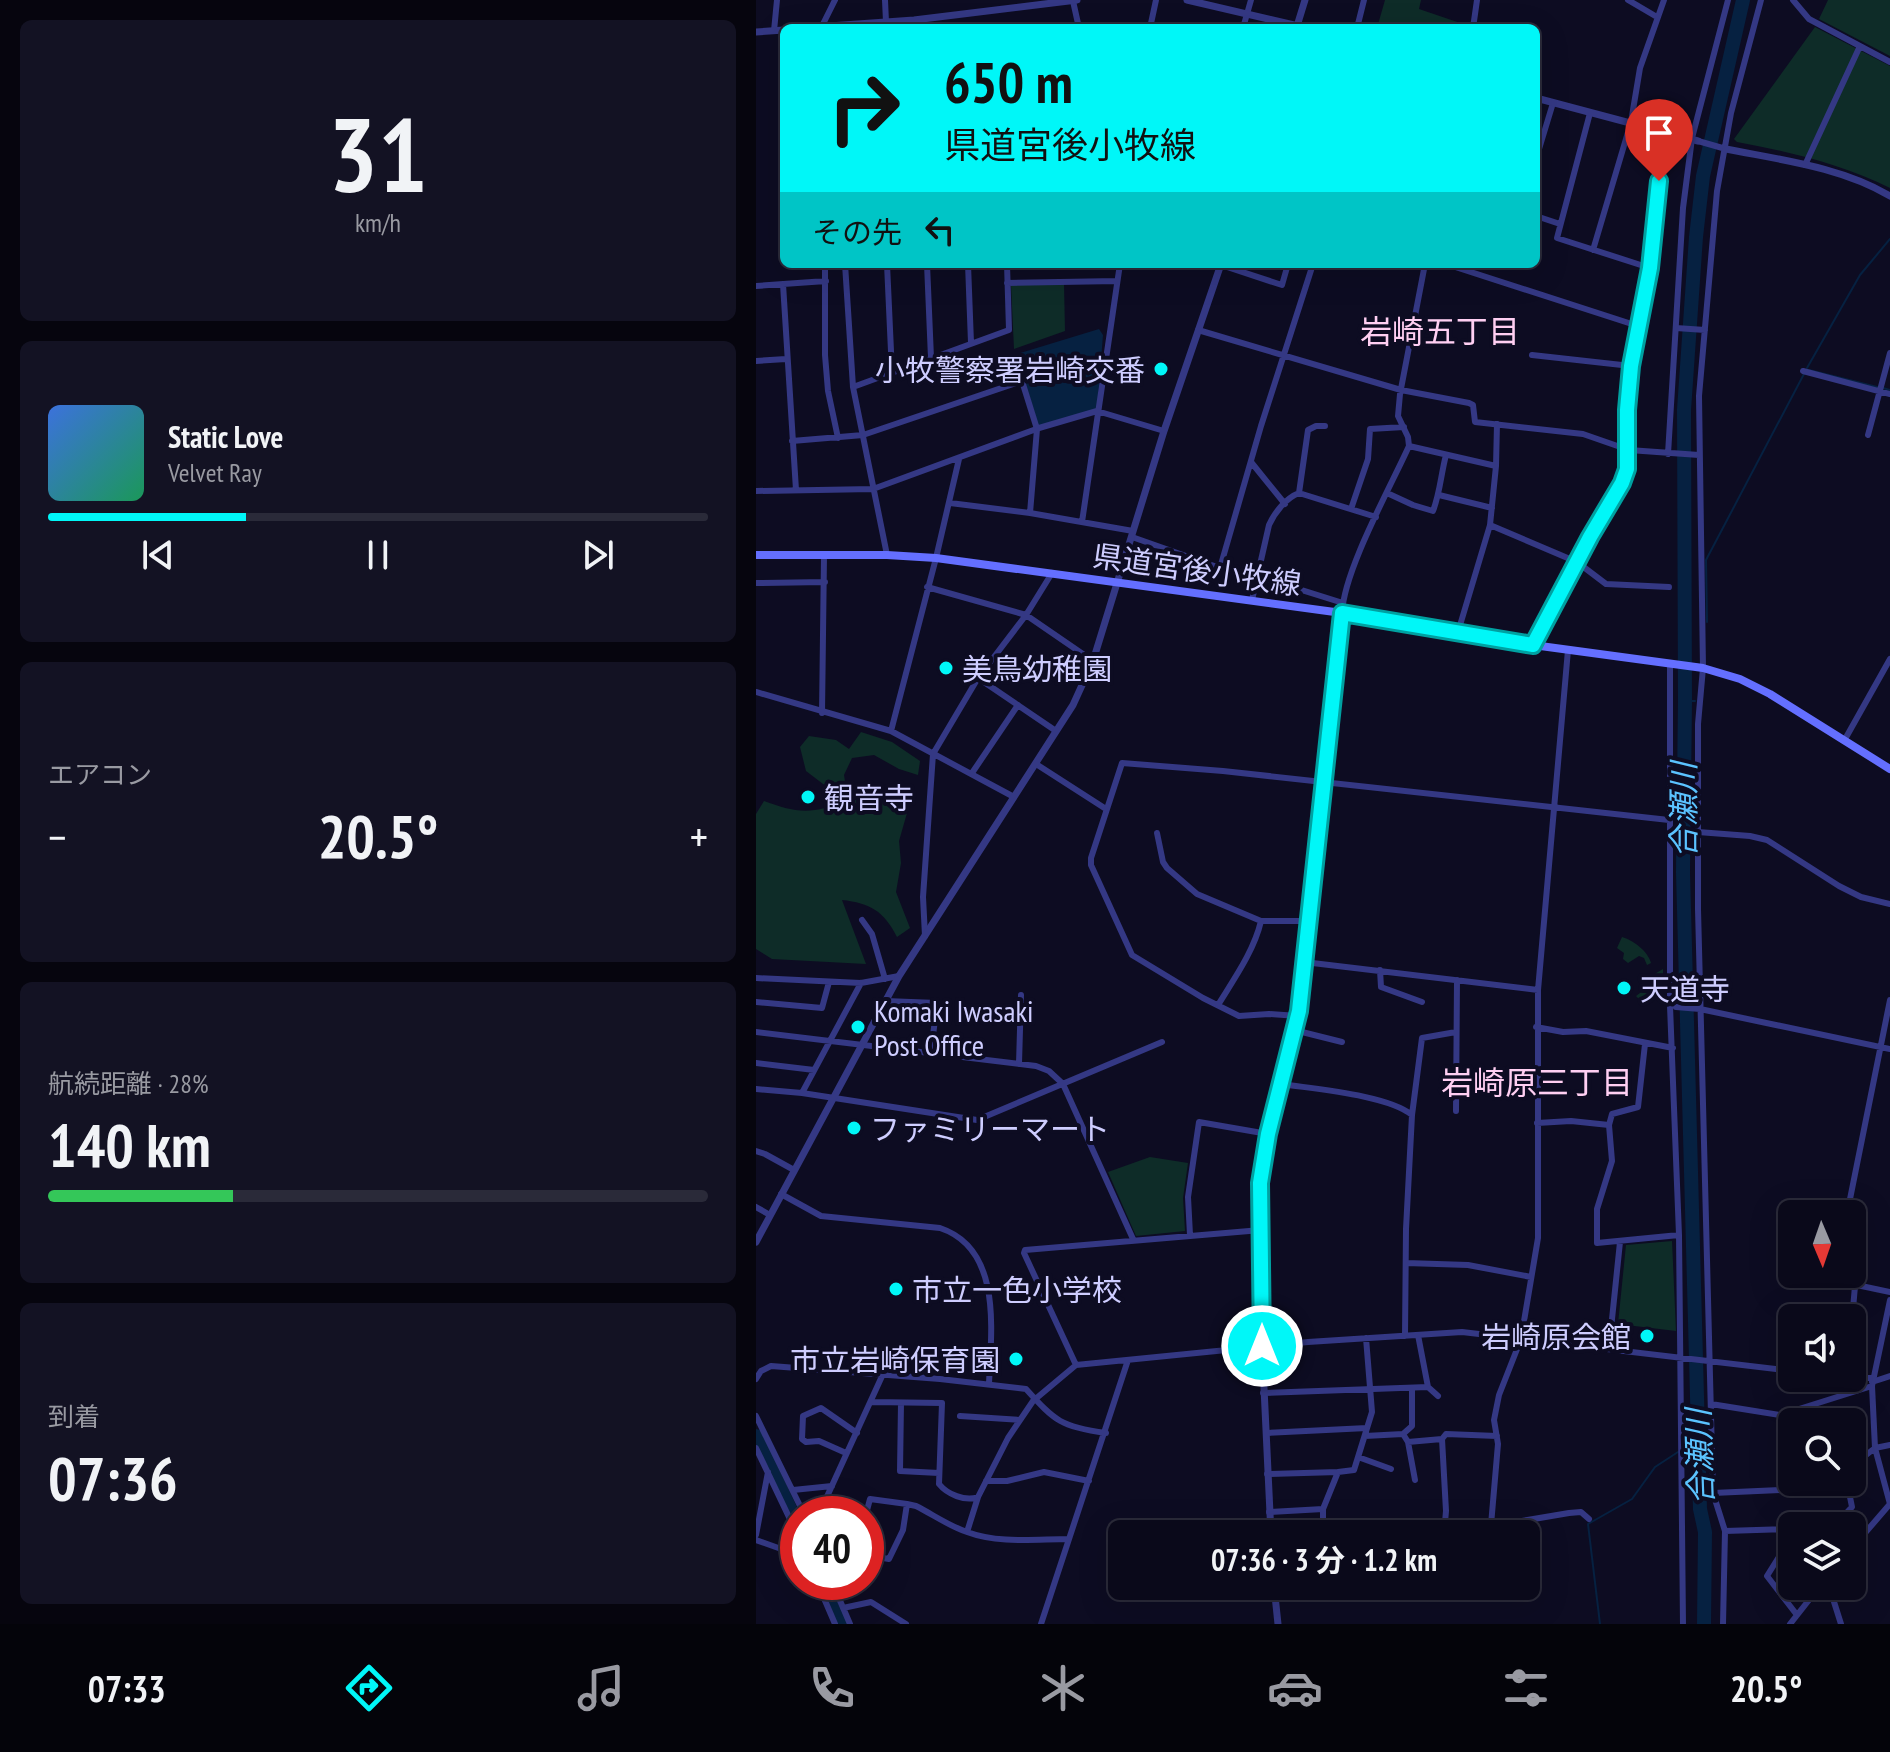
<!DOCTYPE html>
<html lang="ja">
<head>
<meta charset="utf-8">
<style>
  body { margin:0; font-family:"PT Sans Narrow","Noto Sans JP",sans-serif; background:#131223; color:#f1f3f6; height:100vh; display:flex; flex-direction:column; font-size:30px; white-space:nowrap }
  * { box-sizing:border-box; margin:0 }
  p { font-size:26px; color:#999aa2 }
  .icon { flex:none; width:44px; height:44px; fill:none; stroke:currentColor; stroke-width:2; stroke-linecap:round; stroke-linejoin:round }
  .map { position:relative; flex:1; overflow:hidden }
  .panel { display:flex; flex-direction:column; gap:20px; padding:20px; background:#06050e; width:756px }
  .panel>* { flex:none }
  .guide { position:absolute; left:24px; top:24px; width:760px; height:244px; border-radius:12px; box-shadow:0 8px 32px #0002,0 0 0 2px #2a2a39; background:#00f7f8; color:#111; overflow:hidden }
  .needle { width:52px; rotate:178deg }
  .fabs { position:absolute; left:1022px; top:1200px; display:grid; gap:16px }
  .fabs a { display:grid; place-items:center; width:88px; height:88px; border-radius:12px; background:#0a091a; box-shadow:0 8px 32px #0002,0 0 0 2px #2a2a39; font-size:40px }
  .speed { position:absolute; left:24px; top:1496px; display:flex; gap:16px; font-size:40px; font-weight:700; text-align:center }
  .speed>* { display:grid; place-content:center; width:104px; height:104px; border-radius:50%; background:#0a091a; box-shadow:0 8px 32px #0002,0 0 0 2px #2a2a39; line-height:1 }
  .speed .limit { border:12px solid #d22; background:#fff; color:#111 }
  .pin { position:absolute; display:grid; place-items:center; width:68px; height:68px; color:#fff; margin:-82px -34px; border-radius:50% 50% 50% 0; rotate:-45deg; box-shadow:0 0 8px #0007 }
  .pin .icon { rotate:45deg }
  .me { position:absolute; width:88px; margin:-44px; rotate:0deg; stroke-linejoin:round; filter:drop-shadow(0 0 6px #0008) }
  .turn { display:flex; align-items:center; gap:28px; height:168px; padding:0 32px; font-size:36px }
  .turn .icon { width:104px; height:104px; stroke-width:2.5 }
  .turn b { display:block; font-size:56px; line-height:68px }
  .then { display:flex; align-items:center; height:76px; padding:0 32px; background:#0003; gap:16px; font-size:30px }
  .big { font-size:60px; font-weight:700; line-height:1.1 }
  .panel .widget { flex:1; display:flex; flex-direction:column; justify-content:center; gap:12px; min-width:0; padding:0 28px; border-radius:12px; background:#131223 }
  .panel .dial { align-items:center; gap:0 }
  .dial b { font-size:104px; line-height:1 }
  .song { display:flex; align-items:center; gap:24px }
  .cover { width:96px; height:96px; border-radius:12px; background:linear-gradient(135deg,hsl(220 70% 55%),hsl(150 70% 35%)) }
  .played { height:8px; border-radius:4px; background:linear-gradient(90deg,#00f7f8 30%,#2a2a39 30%) }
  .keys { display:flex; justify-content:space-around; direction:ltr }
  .heat { display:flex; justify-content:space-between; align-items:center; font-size:44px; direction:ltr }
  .charge { height:12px; border-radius:6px; background:linear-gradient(90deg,#34c759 28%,#2a2a39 0) }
  .trip { position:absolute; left:352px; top:1520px; width:432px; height:80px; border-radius:12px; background:#0a091a; box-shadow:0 8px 32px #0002,0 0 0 2px #2a2a39; font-weight:700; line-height:80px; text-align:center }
  .menu { display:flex; height:128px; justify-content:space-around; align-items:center; background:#04040a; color:#999aa2 }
  .menu .icon { width:56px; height:56px }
  .menu .on { color:#00f7f8 }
  .menu b { font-size:36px; color:#f1f3f6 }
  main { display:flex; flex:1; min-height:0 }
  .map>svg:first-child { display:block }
</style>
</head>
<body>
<main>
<section class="panel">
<div class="widget dial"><b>31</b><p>km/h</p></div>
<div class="widget">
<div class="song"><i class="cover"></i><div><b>Static Love</b><p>Velvet Ray</p></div></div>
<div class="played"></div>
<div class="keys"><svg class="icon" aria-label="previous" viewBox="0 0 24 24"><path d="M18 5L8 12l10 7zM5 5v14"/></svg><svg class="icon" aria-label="pause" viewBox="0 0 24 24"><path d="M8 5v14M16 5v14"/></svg><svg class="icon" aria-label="next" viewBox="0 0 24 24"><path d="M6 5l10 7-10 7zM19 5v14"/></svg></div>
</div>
<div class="widget"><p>エアコン</p>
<div class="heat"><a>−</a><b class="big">20.5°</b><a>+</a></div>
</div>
<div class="widget"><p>航続距離 · 28%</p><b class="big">140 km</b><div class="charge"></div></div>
<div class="widget"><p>到着</p><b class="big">07:36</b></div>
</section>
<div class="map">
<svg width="1134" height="1624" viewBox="0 0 1134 1624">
  <rect width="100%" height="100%" fill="#0d0c22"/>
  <!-- green -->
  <path fill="#0e2c28" d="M629,0H665L663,9L713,26V28H621Z
    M1072,0H1134V56L1063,19Z
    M1059,27L1134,66V188C1085,164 1035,152 981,142L978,139Z
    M308,284L309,331L258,349L255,285Z
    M105,732L136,742L164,761L162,775L143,769L118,755L96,758L88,775L91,794L114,809L131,793L153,806L143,841L145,863L140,892L154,928L141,937C128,911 114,903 86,900L110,964L16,959L0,949V814L8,801C30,809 46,814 69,808L71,787L50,771L44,747L53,736L80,740L93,749Z
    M866,937C877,940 892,951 895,963L891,965L888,958L883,956L872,963L867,959L868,953L861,948Z
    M907,969V989L897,995L894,1001L883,999L880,996L892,987L890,979Z
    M394,1157L432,1163L427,1198L429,1231L380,1236L352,1172Z
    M916,1241L920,1331L862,1324L870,1245Z"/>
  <!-- water -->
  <path fill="#062141" d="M343,329L347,335L341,411L283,428L261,354Z"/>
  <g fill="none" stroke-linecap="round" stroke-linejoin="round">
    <!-- stream -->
    <path stroke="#062141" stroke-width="2" d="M1051,368L1104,275L1134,239
      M1053,370L1121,387
      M1127,388L1134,390
      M951,622L950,560L1049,372
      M929,701H939
      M929,1452L943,1451
      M844,1624L832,1524L876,1499L899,1467L922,1452"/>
    <!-- river -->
    <path stroke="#062141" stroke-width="14" d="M0,1436L42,1526
      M67,1582L86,1624
      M948,1624L949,1532L944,1509L927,872L929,701L928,410L940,237L947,176L987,0"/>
    <!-- minor -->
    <path stroke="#343884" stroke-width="6" d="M129,0L130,22
      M872,0L901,17
      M1037,0L1053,19L1134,62
      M317,1L323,28
      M323,25L349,28
      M66,26L79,0
      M394,28L400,0
      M487,28L495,0
      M601,28L608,0
      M717,28L721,0
      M18,31L21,0
      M834,113L801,238L894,268
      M942,141L970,149
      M780,159L797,103
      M1049,165L1104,46
      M780,216L804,224
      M837,250L875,122L884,68L908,0
      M69,264V355L72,391L82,438
      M89,264L97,387L131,555
      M131,264L136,373
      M171,264L175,358
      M212,264L215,343
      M462,264L526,285L532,264
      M690,264L882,326
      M251,283L361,281
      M27,284L40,490
      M0,286L70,281
      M920,328L949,330
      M442,330L645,390L713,403L717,405L719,422L827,434L873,450L943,455
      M776,355L875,366
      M0,361L30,359
      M1047,371L1134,394
      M97,387L253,330L251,264
      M1112,435L1134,353
      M36,441L107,435L266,381L281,429L274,513
      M653,446L740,466
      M912,454L927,208L936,138L972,0
      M495,462L529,504
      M0,491L117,489L283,428L341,411L408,431
      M543,493L552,430L560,426H569
      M631,493L657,505L677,511C684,493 685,474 690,455
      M683,495L736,508
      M194,503L274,513L377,531
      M595,509L612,459L614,429L648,427
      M326,522L364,264
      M734,525L821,562L850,584L913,587
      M376,537L464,568L501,576L587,603
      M464,568L505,426L557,264
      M0,583L69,582
      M171,587L270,615L337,661
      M496,600L513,525C519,512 530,498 543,493L620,517
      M586,613C588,570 634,488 653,446L652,437L642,416L644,394L669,264
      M702,632L734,525L740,466L741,424
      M777,645L834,537L866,483L871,469L873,450L871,410L875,366L894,268L908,132
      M914,665V1006L923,1235L927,1624
      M222,678L300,731
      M0,692L135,731L258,797
      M66,713L68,556
      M135,731L180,558L203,459
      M1088,741L1134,659
      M280,764L350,809
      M216,773L262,705
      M942,832L994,836L1011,840L1083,886L1105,897L1134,904
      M401,833L407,862L411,868L441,894L505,921H552
      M106,920L116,934L129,979
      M169,936L167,897L177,754L222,678L270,615L296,573
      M548,962L782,990
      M624,970L625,987L666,1002
      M0,978L105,983L143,976
      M105,983L46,1093L221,1120L406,1042
      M129,1001L181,1003L175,1052
      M0,1002L66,1008L73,982
      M462,1005C478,979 498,951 505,921
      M920,1007L944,1009L1134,1049
      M542,1016L513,1014L483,1016L447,998L376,955L335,865V858L366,763L467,771L913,820
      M780,1027L807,1032L830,1031L917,1048
      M538,1030L586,1042
      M0,1032L280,1066L293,1071L307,1084L377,1239
      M889,1044L882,1107L856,1114L853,1125L856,1161L841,1209V1243L923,1235
      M0,1063L58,1070
      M263,1064L265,995
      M526,1084C558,1089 632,1095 656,1115L650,1229L649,1336
      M0,1089L46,1093
      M700,1111L701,980
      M656,1115L666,1038L700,1032
      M781,1123L815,1121L853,1125
      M0,1151L9,1154L38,1170
      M25,1194L65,1216L184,1228C247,1249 235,1332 233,1384
      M0,1207L14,1215
      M1091,1214L1134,1000
      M434,1235L432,1197L443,1122L512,1134
      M650,1263L712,1265L775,1277
      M1078,1274L1077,1280L1134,1292
      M1134,1300L1116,1386L1119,1448L1134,1504
      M1096,1320L1099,1286
      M662,1335L672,1387
      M853,1348L864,1242
      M320,1365L268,1253L269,1250L505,1230
      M1096,1378H1116
      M0,1379L5,1371L15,1366L184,1379L270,1389C299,1421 305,1427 350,1433
      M1116,1382L1134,1376
      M507,1393L672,1387L682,1396
      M116,1402L186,1403L183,1484C191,1494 209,1502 222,1497
      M145,1403L144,1471L183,1473
      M955,1404L1024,1415L1116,1386
      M0,1416L48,1514
      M204,1416L264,1420
      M510,1433L611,1428
      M647,1434L652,1442L686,1439L690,1434L741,1436
      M609,1436L647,1434L656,1426V1388
      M686,1439L690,1511L688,1534
      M652,1442L659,1480
      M0,1448L42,1536
      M90,1453L63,1441L50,1442L46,1439L47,1416L65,1408L101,1433
      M602,1457L635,1469
      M1096,1466L1119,1448L1134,1445
      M511,1474L582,1472
      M230,1481H251L288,1472L333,1481
      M37,1490L76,1486
      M957,1493L1048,1489L1064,1482
      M513,1512L567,1509
      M63,1514L127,1374
      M110,1514L114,1499L151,1504
      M735,1525L742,1444L738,1420L743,1395L765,1339L782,1238V990L812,650
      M1078,1526L1096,1507L1091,1482
      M1024,1529L1026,1552L1011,1576L1041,1615
      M969,1531L1036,1529
      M211,1532L222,1497L252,1438L277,1401L320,1365L552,1342L706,1332L1036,1371
      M567,1534V1509L582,1472L598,1470L616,1412L610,1338
      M689,1534L813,1513L825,1512L833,1519
      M0,1535L12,1472
      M0,1540L42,1555
      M1096,1548L1134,1504
      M110,1555L133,1559L147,1530L151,1504L160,1506C176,1514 193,1526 211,1532C243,1544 280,1539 313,1539
      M61,1582L79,1624
      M76,1582L94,1624
      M1073,1586L1085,1624
      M87,1608L115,1602L150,1624
      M285,1624L372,1360
      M967,1624L969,1531L957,1493L942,909V724L947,668L943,396L961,191L975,113L1005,0
      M1034,1624L1064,1586"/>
    <!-- tertiary -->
    <path stroke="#343884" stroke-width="7" d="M431,0L551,28
      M541,26L549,0
      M45,28L158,20L321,0
      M0,32L28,30
      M780,98L942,141
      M970,149C1025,160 1085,167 1134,196
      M0,1242L143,976L317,705L337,661L408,431L465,264
      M515,1534L506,1346L504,1183L512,1134L543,1011L586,613
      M518,1586L522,1624"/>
    <!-- secondary -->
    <path stroke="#646fff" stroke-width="8" d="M0,555H131L180,558L586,613L777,645L947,668L984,679L1014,694L1134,769"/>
  </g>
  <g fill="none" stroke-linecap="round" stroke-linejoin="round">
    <defs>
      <path id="route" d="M506,1346L504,1183L512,1134L543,1011L586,613L777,645L834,537L866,483L871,469V410L875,366L894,268L903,181"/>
    </defs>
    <!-- route casing -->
    <use href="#route" stroke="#00a1a1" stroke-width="20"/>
    <!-- route -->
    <use href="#route" stroke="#00f7f8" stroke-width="14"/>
  </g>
  <!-- markers -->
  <g fill="#00f7f8" stroke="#0d0c22" stroke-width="3">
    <circle cx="405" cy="369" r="8"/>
    <circle cx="190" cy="668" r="8"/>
    <circle cx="52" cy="797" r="8"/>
    <circle cx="868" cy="988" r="8"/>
    <circle cx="102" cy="1027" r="8"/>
    <circle cx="98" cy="1128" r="8"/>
    <circle cx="140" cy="1289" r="8"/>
    <circle cx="891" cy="1336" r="8"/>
    <circle cx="260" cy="1359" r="8"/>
  </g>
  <g text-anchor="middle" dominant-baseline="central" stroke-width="8" stroke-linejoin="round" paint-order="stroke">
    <!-- poi labels -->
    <g font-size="30" fill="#cecdff" stroke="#0d0c22" text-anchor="start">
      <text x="389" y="369" text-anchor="end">小牧警察署岩崎交番</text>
      <text x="206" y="668">美鳥幼稚園</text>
      <text x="68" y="797">観音寺</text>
      <text x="884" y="988">天道寺</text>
      <text x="118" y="1010">Komaki Iwasaki<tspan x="118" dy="34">Post Office</tspan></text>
      <text x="114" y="1128">ファミリーマート</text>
      <text x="156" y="1289">市立一色小学校</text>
      <text x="875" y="1336" text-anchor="end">岩崎原会館</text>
      <text x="244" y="1359" text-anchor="end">市立岩崎保育園</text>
    </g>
    <!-- street labels -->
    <g font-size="30" fill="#cecdff" stroke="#0d0c22">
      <text transform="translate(441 569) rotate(8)">県道宮後小牧線</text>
    </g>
    <!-- neighbourhood labels -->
    <g font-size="32" fill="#ffcff2" stroke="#0d0c22">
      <text x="684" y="331">岩崎五丁目</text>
      <text x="781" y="1082">岩崎原三丁目</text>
    </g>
    <!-- water labels -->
    <g font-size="32" font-style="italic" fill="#5bc3ff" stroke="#0d0c22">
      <text transform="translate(927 810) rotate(-90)">合瀬川</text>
      <text transform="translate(943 1457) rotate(-92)">合瀬川</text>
    </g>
  </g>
</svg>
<div class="fabs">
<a><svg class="needle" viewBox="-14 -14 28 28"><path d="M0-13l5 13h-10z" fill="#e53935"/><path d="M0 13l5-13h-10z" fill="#999aa2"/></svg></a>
<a><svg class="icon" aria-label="sound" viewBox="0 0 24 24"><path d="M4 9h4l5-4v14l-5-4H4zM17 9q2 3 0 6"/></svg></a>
<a><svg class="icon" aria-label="search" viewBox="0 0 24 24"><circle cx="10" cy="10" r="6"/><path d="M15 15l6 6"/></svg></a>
<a><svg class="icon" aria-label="layers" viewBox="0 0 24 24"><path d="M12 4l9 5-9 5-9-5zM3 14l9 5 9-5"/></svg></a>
</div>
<div class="speed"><div class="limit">40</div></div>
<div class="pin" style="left:903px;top:181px;background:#d93025"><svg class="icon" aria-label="arrive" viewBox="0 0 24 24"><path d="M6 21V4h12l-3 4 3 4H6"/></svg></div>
<svg class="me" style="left:506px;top:1346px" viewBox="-20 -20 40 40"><circle r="17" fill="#00f7f8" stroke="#fff" stroke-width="3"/><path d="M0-11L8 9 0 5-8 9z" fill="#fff"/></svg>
<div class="trip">07:36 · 3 分 · 1.2 km</div>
<div class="guide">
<div class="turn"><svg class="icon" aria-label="right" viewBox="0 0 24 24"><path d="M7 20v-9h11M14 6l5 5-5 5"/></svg><div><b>650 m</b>県道宮後小牧線</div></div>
<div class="then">その先<svg class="icon" aria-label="left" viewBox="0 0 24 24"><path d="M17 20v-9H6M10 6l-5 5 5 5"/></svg></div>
</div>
</div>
</main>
<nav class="menu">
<b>07:33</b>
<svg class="icon on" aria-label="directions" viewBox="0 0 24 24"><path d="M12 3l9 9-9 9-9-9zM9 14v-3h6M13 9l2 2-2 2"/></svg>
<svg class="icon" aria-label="music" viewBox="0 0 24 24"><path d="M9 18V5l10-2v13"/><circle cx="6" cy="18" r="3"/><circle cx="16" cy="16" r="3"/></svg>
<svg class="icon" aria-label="phone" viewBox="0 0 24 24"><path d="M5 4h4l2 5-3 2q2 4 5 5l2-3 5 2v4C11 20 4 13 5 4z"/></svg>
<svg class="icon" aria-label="climate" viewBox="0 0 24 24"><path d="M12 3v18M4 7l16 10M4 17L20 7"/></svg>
<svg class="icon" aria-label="car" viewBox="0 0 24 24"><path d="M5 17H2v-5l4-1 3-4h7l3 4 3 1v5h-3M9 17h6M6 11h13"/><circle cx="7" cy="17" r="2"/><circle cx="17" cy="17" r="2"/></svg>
<svg class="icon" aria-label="filters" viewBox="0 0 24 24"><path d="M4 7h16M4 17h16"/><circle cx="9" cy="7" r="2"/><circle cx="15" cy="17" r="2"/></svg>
<b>20.5°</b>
</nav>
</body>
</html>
